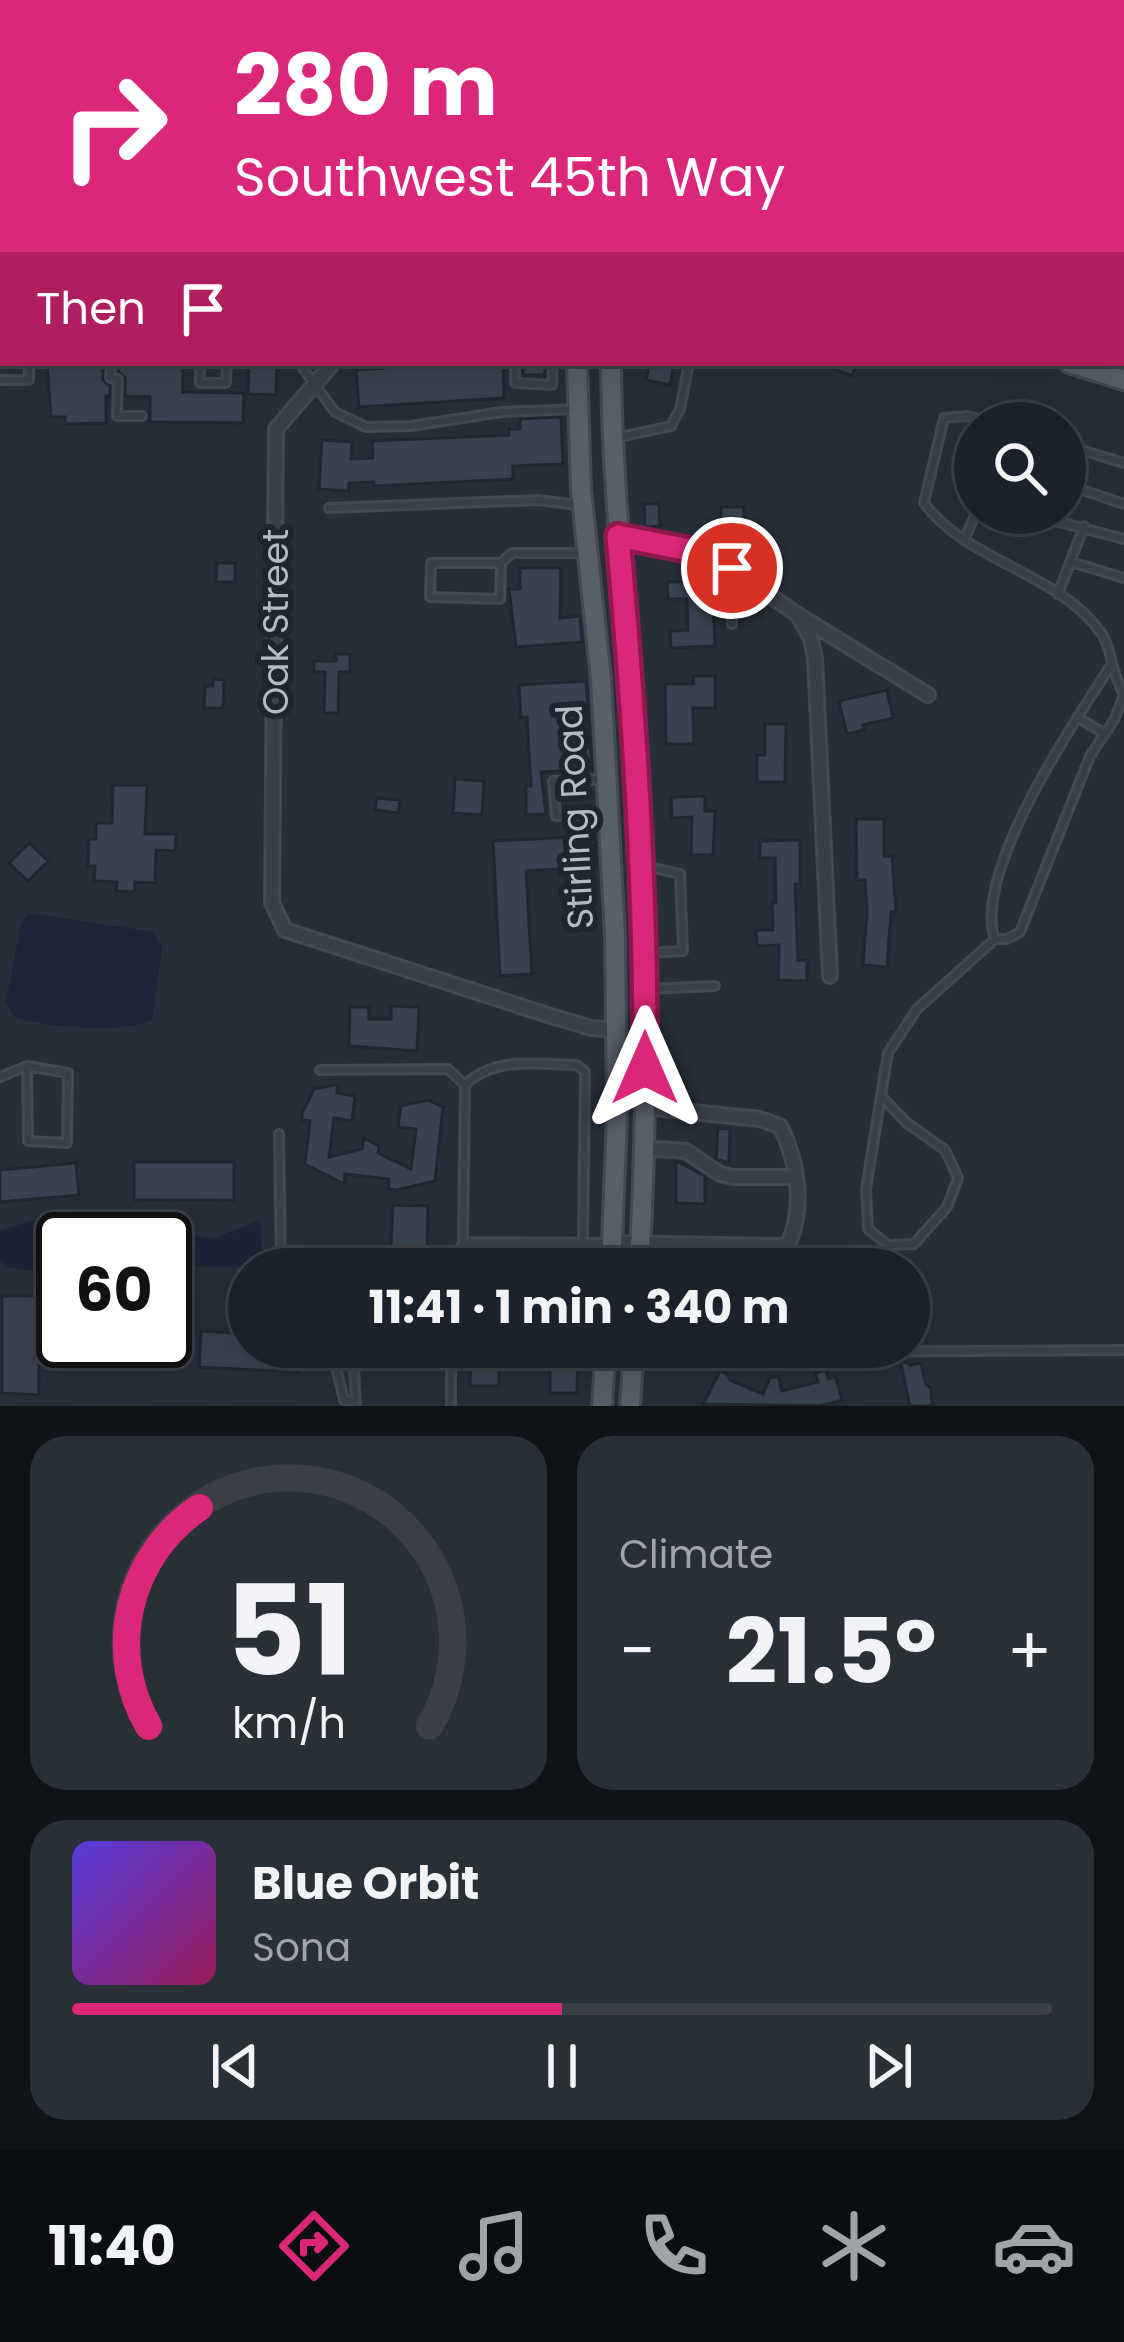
<!DOCTYPE html>
<html lang="en">
<head>
<meta charset="utf-8">
<style>
  body { margin:0; font-family:Poppins,sans-serif; background:#292f37; color:#f1f3f6; height:100vh; display:flex; flex-direction:column; font-size:45px; white-space:nowrap }
  * { box-sizing:border-box; margin:0 }
  p { font-size:39px; color:#a0a4a9 }
  .icon { flex:none; width:66px; height:66px; fill:none; stroke:currentColor; stroke-width:2; stroke-linecap:round; stroke-linejoin:round }
  .map { position:relative; height:1406px; overflow:hidden }
  .details { display:flex; flex-direction:column; gap:30px; padding:30px; background:#0f1318; flex:1 }
  .details>* { flex:none }
  .top-card { position:absolute; left:0px; top:0px; width:1125px; height:366px; box-shadow:0 12px 48px #0002,0 0 0 3px #3a3f47; background:#db2777; color:#fff; overflow:hidden }
  .buttons { position:absolute; left:954px; top:402px; display:grid; gap:24px }
  .buttons a { display:grid; place-items:center; width:132px; height:132px; border-radius:50%; background:#1c222b; box-shadow:0 12px 48px #0002,0 0 0 3px #3a3f47; font-size:60px }
  .speed { position:absolute; left:36px; top:1212px; display:flex; gap:24px; font-size:60px; font-weight:700; text-align:center }
  .speed>* { display:grid; place-content:center; width:156px; height:156px; border-radius:50%; background:#1c222b; box-shadow:0 12px 48px #0002,0 0 0 3px #3a3f47; line-height:1 }
  .speed .limit { border:6px solid #111; border-radius:18px; background:#fff; color:#111 }
  .pin { position:absolute; display:grid; place-items:center; width:102px; height:102px; color:#fff; margin:-51px; border:6px solid #fff; border-radius:50%; box-shadow:0 3px 12px #0007 }
  .me { position:absolute; width:132px; margin:-66px; rotate:0deg; stroke-linejoin:round; filter:drop-shadow(0 0 9px #0008) }
  .turn { display:flex; align-items:center; gap:42px; height:252px; padding:0 36px; font-size:54px }
  .turn .icon { width:156px; height:156px; stroke-width:2.5 }
  .turn b { display:block; font-size:84px; line-height:102px }
  .then { display:flex; align-items:center; height:114px; padding:0 36px; background:#0003; gap:24px; font-size:45px }
  .big { font-size:90px; font-weight:700; line-height:1.1 }
  .details .widget { flex:1; display:flex; flex-direction:column; justify-content:center; gap:18px; min-width:0; padding:0 42px; border-radius:36px; background:#292f37 }
  .details .dial { align-items:center; gap:0 }
  .dial svg { height:312px; overflow:visible; fill:none; stroke:#3a3f47; stroke-width:7; stroke-linecap:round; text-anchor:middle }
  .dial text { fill:#f1f3f6; stroke:none }
  .song { display:flex; align-items:center; gap:36px }
  .cover { width:144px; height:144px; border-radius:18px; background:linear-gradient(135deg,hsl(250 70% 55%),hsl(330 70% 35%)) }
  .played { height:12px; border-radius:6px; background:linear-gradient(90deg,#db2777 50%,#3a3f47 50%) }
  .keys { display:flex; justify-content:space-around; direction:ltr }
  .heat { display:flex; justify-content:space-between; align-items:center; font-size:66px; direction:ltr }
  .details .tiles { flex:1; display:grid; gap:30px; grid-template-columns:1fr 1fr }
  .widget:last-child { grid-column:span 2 }
  .trip { position:absolute; left:228px; top:1248px; width:702px; height:120px; border-radius:60px; background:#1c222b; box-shadow:0 12px 48px #0002,0 0 0 3px #3a3f47; font-weight:700; line-height:120px; text-align:center }
  .dock { display:flex; height:192px; justify-content:space-around; align-items:center; background:#0b0e11; color:#a0a4a9 }
  .dock .icon { width:84px; height:84px }
  .dock .active { color:#db2777 }
  .dock b { font-size:54px; color:#f1f3f6 }
  .map>svg:first-child { display:block }
</style>
</head>
<body>
<div class="map">
<svg width="1124" height="1406" viewBox="0 0 1124 1406">
  <rect width="100%" height="100%" fill="#262e39"/>
  <!-- water -->
  <path fill="#1b2536" d="M28,913L154,932L162,948L152,1020C125,1034 44,1027 14,1017L6,1003L21,924Z
    M34,1220L215,1238L260,1220L263,1258L256,1267L165,1266V1239H63V1279L58,1273L9,1268L0,1259V1231Z"/>
  <!-- building -->
  <path fill="#394250" stroke="#212731" stroke-width="3" d="M47,363H103V380L110,386V396H106V423L65,424V417H51Z
    M118,363H183V392L244,393L243,423L150,422V397L125,396V378L118,371Z
    M249,363H277L276,395L248,394Z
    M454,363H503L504,398L359,407L356,370Z
    M523,363H545V375H523Z
    M649,363H674L670,385L646,380Z
    M819,363H857L852,376Z
    M561,417L563,464L513,466V479L374,486V482L349,483V491L319,489L322,440L352,442L351,459L373,458L372,441L509,435V429H520V419Z
    M644,504H659L660,526L645,527Z
    M721,507H744V522H721Z
    M217,563H235V582H216Z
    M520,568H561L560,618L580,616L582,642L516,647L509,589H520Z
    M712,581L715,646L671,648L670,631L688,630L687,599H668L667,582Z
    M336,654H350V672H339L338,713H324L325,672H314V661H336Z
    M693,676H715V708H693L694,744H666L665,684H694Z
    M213,679L224,680L223,708H204L205,686H213Z
    M586,681L592,769L541,772L546,814L526,815V786H531L527,717L521,718L519,685Z
    M887,690L893,718L863,725L864,730L847,734L839,701Z
    M765,724H786L785,782H757V755H765Z
    M455,779L484,781L482,815L453,813Z
    M113,785H147L145,834H176L175,851L156,850L155,883L135,882V892L116,891L117,882L94,881L95,866H88L89,839H96V823H112Z
    M705,796V811H715L713,855H691L692,817L672,818L671,797Z
    M377,798L400,800L398,813L375,810Z
    M856,819H884V856H892L896,912H891L887,967L863,965L867,912L865,880H857Z
    M594,836L596,867L526,871L532,974L500,976L493,841Z
    M800,840V884H795L798,960H807V981L778,980L779,945L757,946L756,930H773L772,903H776L775,858H760V841Z
    M29,843L48,861L28,881L9,863Z
    M391,1006L419,1007L417,1051L349,1046L350,1007H369V1019H391Z
    M338,1084L337,1093L355,1096L352,1121L334,1118L329,1157L362,1149L364,1138L379,1146L378,1153L411,1169L416,1129L398,1127L401,1106L428,1100L443,1107L435,1181L396,1190L388,1189L389,1179L345,1174L344,1184L305,1164L310,1121L302,1120V1113L314,1089Z
    M718,1128L730,1129L729,1163L716,1159Z
    M676,1161L705,1176V1204L676,1203Z
    M134,1162H234V1200H134Z
    M76,1163L79,1195L0,1202V1170Z
    M393,1205L428,1206L427,1267L390,1266Z
    M2,1296H39V1395L2,1393Z
    M201,1331L249,1334V1347H299L298,1372L199,1367Z
    M471,1347H499V1386H470Z
    M550,1347H578L577,1393H550Z
    M900,1360L911,1365L921,1363L926,1385L931,1388L932,1406H910Z
    M826,1370L828,1379L836,1377L842,1400L821,1406L703,1404L720,1371L728,1375L730,1380L763,1394L770,1378L778,1376L782,1391L818,1382L815,1373Z"/>
  <g fill="none" stroke-linecap="round" stroke-linejoin="round">
    <defs>
      <path id="lane" d="M12,1V3
        M215,3V0
        M1122,6H1124
        M0,90L3,89
        M0,203L3,204
        M0,325H3
        M111,363L110,378L118,379L117,416H142
        M200,363V383H226L227,363
        M299,363L335,412L366,427L411,426L502,412L577,409
        M515,363V383L552,385L553,363
        M0,380H29V363
        M992,423L968,416L944,418L924,503C969,563 1059,572 1102,634C1112,649 1111,674 1124,694
        M615,438L671,426L680,409L689,363
        M1065,445L1124,463
        M1065,484L1124,504
        M329,508L538,500L577,505
        M1025,513L1124,539
        M964,540L976,513
        M1071,562L1124,578
        M501,563L500,599L430,597L431,563H501L512,553H584
        M1058,594L1084,526
        M732,624V574
        M1110,667C1073,723 972,874 995,939H1007L1020,932L1090,756L1114,720L1124,695
        M1077,717L1105,734
        M603,779L553,781L556,816L608,814
        M645,866L680,874L683,951L648,953
        M649,989L715,986
        M320,1070L448,1069L465,1085
        M0,1077L27,1066L68,1073L67,1143L28,1141L27,1066
        M881,1096L866,1189L868,1229L888,1245L914,1244L947,1207L958,1178L945,1150L907,1123L881,1096L888,1053L917,1009L995,939
        M279,1134L281,1269
        M463,1242L609,1243
        M452,1269L463,1242L465,1085C495,1056 537,1064 577,1065L585,1072L583,1243
        M485,1269L486,1242
        M574,1269L575,1243
        M331,1347L344,1400L353,1401
        M353,1347L356,1406
        M638,1353L1124,1350
        M451,1406V1347"/>
      <path id="street" d="M472,0L479,3
        M501,3L507,0
        M333,363L276,429L272,903L285,930L551,1016L591,1028L617,1030
        M618,536L694,551L724,563L798,615L928,695
        M798,615L811,639L815,658L830,976
        M643,1148L686,1151L720,1174L733,1177H796
        M612,1243L776,1246L788,1245C805,1207 798,1161 780,1126L760,1119L645,1107"/>
      <path id="primary" d="M579,3V0
        M610,3V0
        M0,265H3
        M0,299H3
        M1122,340H1124
        M577,363L581,490L601,679L615,935L617,1116L611,1269
        M611,363C612,495 628,625 636,756C647,927 649,1098 639,1269
        M1069,363L1124,380
        M602,1406L606,1347
        M630,1406L634,1347"/>
    </defs>
    <!-- lane casing -->
    <use href="#lane" stroke="#434953" stroke-width="12"/>
    <!-- street casing -->
    <use href="#street" stroke="#434953" stroke-width="18"/>
    <!-- primary casing -->
    <use href="#primary" stroke="#434953" stroke-width="24"/>
    <!-- lane -->
    <use href="#lane" stroke="#3a404a" stroke-width="6"/>
    <!-- street -->
    <use href="#street" stroke="#3a404a" stroke-width="12"/>
    <!-- primary -->
    <use href="#primary" stroke="#585f6a" stroke-width="18"/>
  </g>
  <g fill="none" stroke-linecap="round" stroke-linejoin="round">
    <defs>
      <path id="route" d="M645,1068C646,890 634,713 618,536L694,551L732,568"/>
    </defs>
    <!-- route casing -->
    <use href="#route" stroke="#8e194d" stroke-width="30"/>
    <!-- route -->
    <use href="#route" stroke="#db2777" stroke-width="21"/>
  </g>
  <g text-anchor="middle" dominant-baseline="central" stroke-width="12" stroke-linejoin="round" paint-order="stroke">
    <!-- street labels -->
    <g font-size="36" fill="#b5bbc5" stroke="#1f252f">
      <text transform="translate(275 622) rotate(-90)">Oak Street</text>
      <text transform="translate(575 817) rotate(-93)">Stirling Road</text>
    </g>
  </g>
</svg>
<div class="buttons">
<a><svg class="icon" aria-label="search" viewBox="0 0 24 24"><circle cx="10" cy="10" r="6"/><path d="M15 15l6 6"/></svg></a>
</div>
<div class="speed"><div class="limit">60</div></div>
<div class="pin" style="left:732px;top:568px;background:#d93025"><svg class="icon" aria-label="arrive" viewBox="0 0 24 24"><path d="M6 21V4h12l-3 4 3 4H6"/></svg></div>
<svg class="me" style="left:645px;top:1068px" viewBox="-20 -20 40 40"><path d="M0-17L14 15 0 8-14 15z" fill="#db2777" stroke="#fff" stroke-width="4"/></svg>
<div class="trip">11:41 · 1 min · 340 m</div>
<div class="top-card">
<div class="turn"><svg class="icon" aria-label="right" viewBox="0 0 24 24"><path d="M7 20v-9h11M14 6l5 5-5 5"/></svg><div><b>280 m</b>Southwest 45th Way</div></div>
<div class="then">Then<svg class="icon" aria-label="arrive" viewBox="0 0 24 24"><path d="M6 21V4h12l-3 4 3 4H6"/></svg></div>
</div>
</div>
<section class="details">
<div class="tiles">
<div class="widget dial"><svg viewBox="0 0 100 80">
<path d="M14 69A42 42 0 1 1 86 69"/>
<path d="M14 69A42 42 0 0 1 27 13" stroke="#db2777"/>
<text x="50" y="56" font-size="32" font-weight="700">51</text>
<text x="50" y="72" font-size="11">km/h</text>
</svg></div>
<div class="widget"><p>Climate</p>
<div class="heat"><a>−</a><b class="big">21.5°</b><a>+</a></div>
</div>
<div class="widget">
<div class="song"><i class="cover"></i><div><b>Blue Orbit</b><p>Sona</p></div></div>
<div class="played"></div>
<div class="keys"><svg class="icon" aria-label="previous" viewBox="0 0 24 24"><path d="M18 5L8 12l10 7zM5 5v14"/></svg><svg class="icon" aria-label="pause" viewBox="0 0 24 24"><path d="M8 5v14M16 5v14"/></svg><svg class="icon" aria-label="next" viewBox="0 0 24 24"><path d="M6 5l10 7-10 7zM19 5v14"/></svg></div>
</div>
</div>
</section>
<nav class="dock">
<b>11:40</b>
<svg class="icon active" aria-label="directions" viewBox="0 0 24 24"><path d="M12 3l9 9-9 9-9-9zM9 14v-3h6M13 9l2 2-2 2"/></svg>
<svg class="icon" aria-label="music" viewBox="0 0 24 24"><path d="M9 18V5l10-2v13"/><circle cx="6" cy="18" r="3"/><circle cx="16" cy="16" r="3"/></svg>
<svg class="icon" aria-label="phone" viewBox="0 0 24 24"><path d="M5 4h4l2 5-3 2q2 4 5 5l2-3 5 2v4C11 20 4 13 5 4z"/></svg>
<svg class="icon" aria-label="climate" viewBox="0 0 24 24"><path d="M12 3v18M4 7l16 10M4 17L20 7"/></svg>
<svg class="icon" aria-label="car" viewBox="0 0 24 24"><path d="M5 17H2v-5l4-1 3-4h7l3 4 3 1v5h-3M9 17h6M6 11h13"/><circle cx="7" cy="17" r="2"/><circle cx="17" cy="17" r="2"/></svg>
</nav>
</body>
</html>
